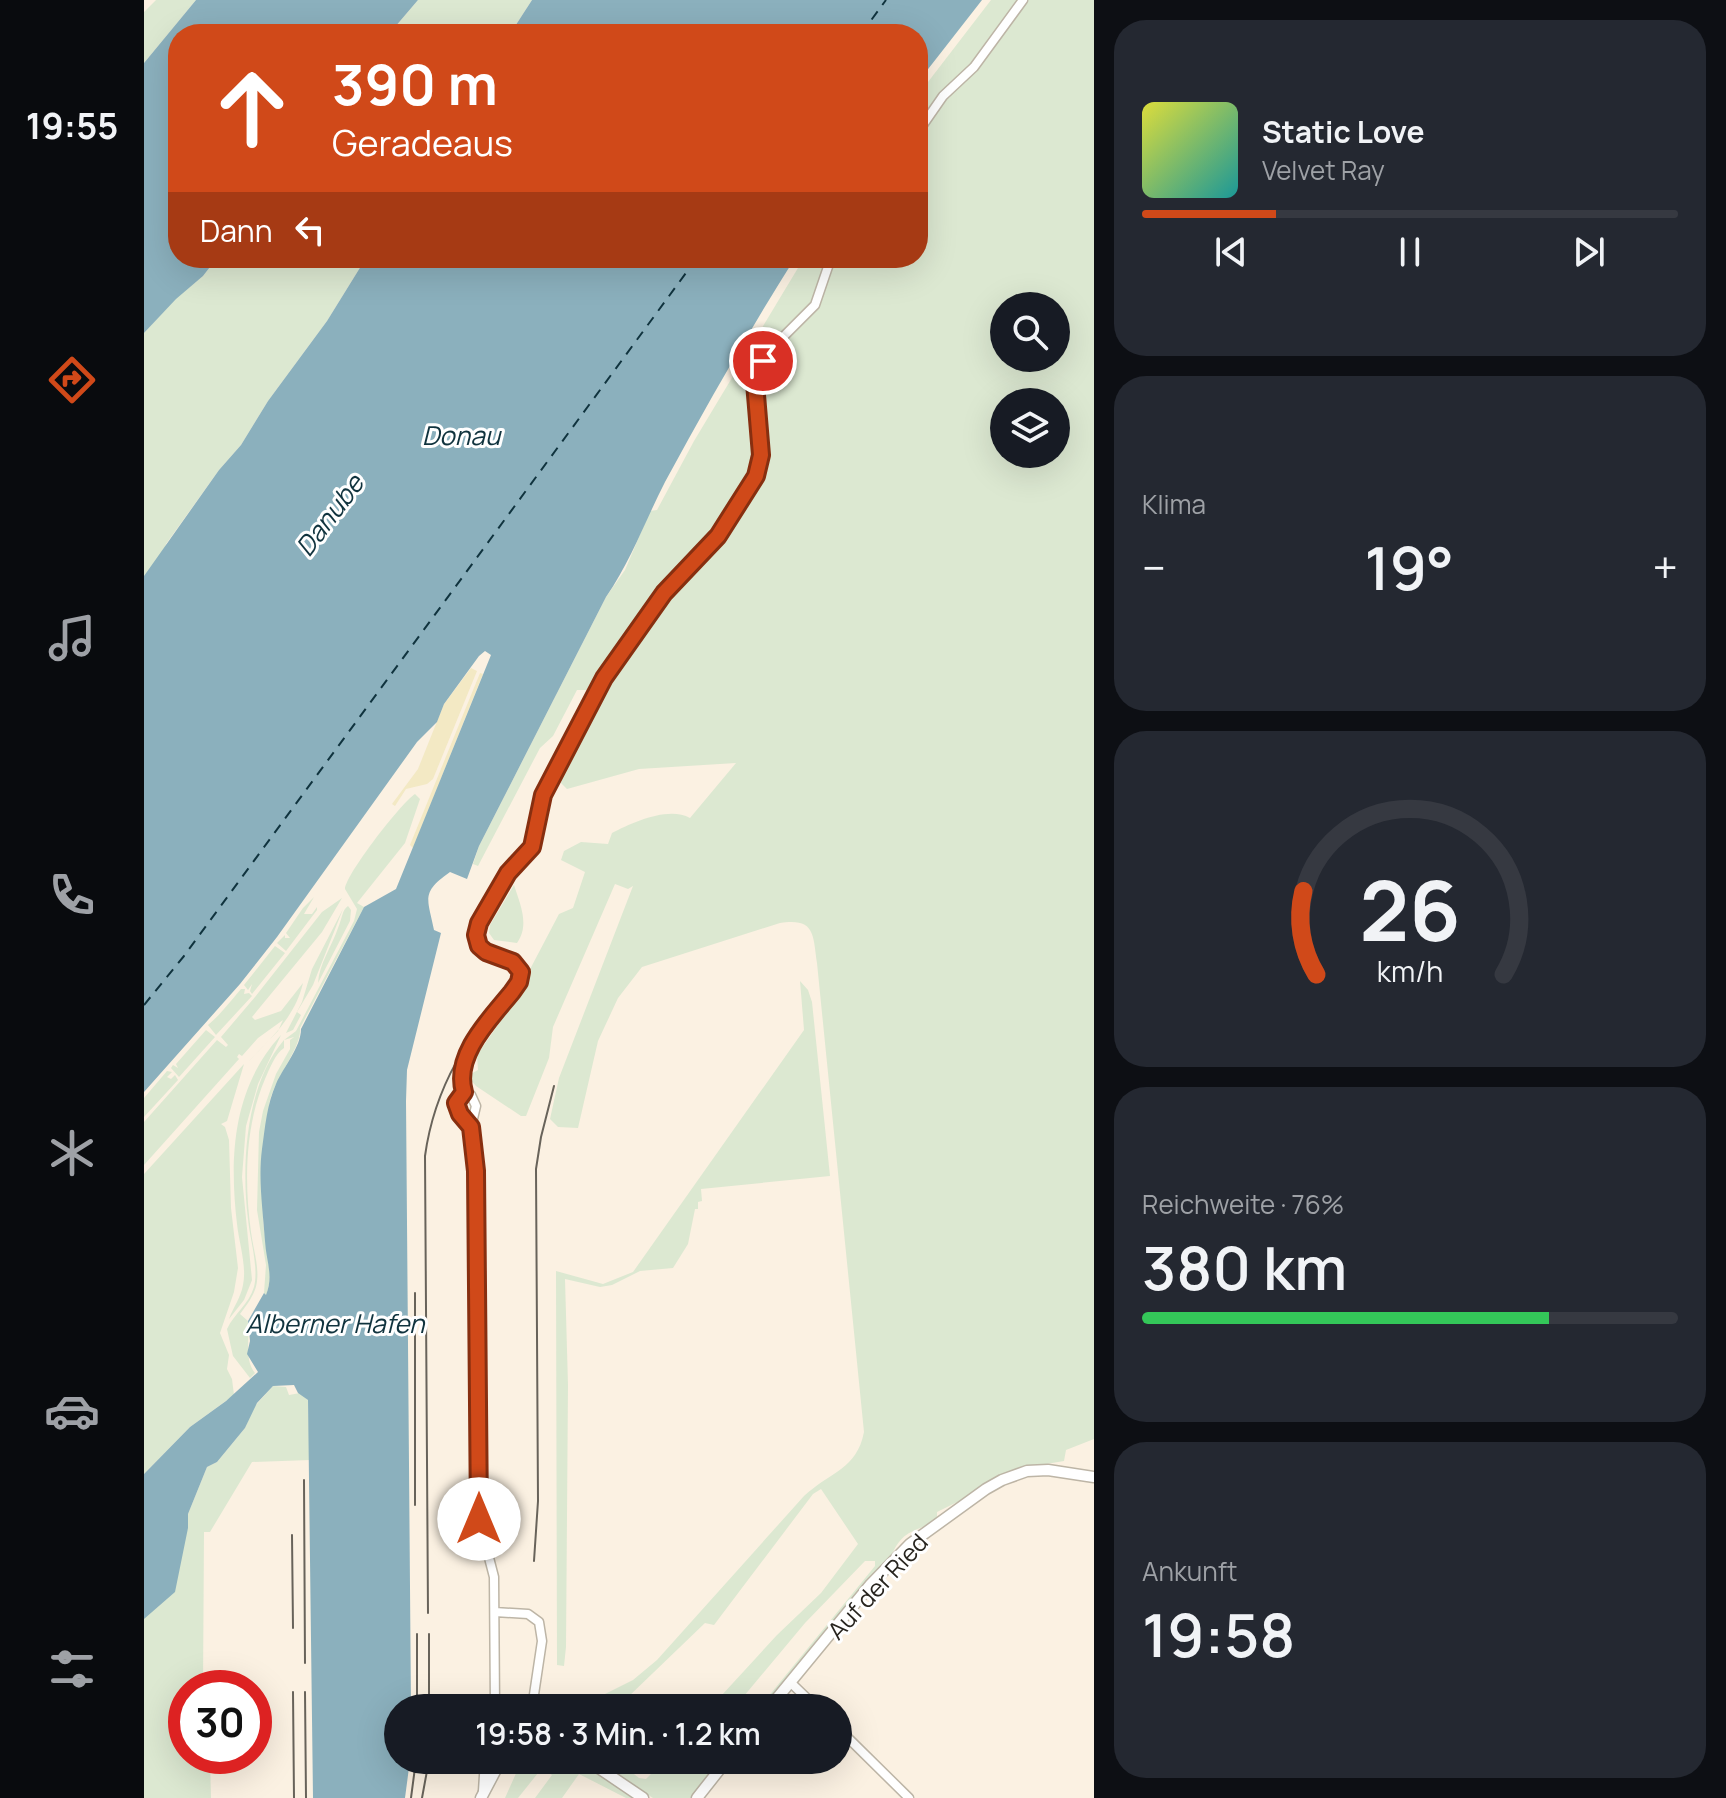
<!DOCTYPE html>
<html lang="de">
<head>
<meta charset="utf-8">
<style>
  body { margin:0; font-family:Manrope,sans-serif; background:#242831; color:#f1f3f6; height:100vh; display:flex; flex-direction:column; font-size:30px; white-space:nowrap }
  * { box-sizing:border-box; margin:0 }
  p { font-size:26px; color:#9ea1a6 }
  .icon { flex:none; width:44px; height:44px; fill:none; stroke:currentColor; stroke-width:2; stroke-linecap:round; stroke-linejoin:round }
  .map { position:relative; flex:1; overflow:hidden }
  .drawer { display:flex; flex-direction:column; gap:20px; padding:20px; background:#0d0f14; width:632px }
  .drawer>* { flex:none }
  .banner { position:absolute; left:24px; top:24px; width:760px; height:244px; border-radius:32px; box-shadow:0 8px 32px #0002; background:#d04919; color:#fff; overflow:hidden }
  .tools { position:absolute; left:846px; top:292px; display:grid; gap:16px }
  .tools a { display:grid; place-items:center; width:80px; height:80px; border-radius:50%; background:#171b24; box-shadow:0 8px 32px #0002; font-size:40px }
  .speed { position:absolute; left:24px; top:1670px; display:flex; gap:16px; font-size:40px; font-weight:700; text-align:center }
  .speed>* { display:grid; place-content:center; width:104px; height:104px; border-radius:50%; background:#171b24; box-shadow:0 8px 32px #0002; line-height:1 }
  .speed .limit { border:12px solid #d22; background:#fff; color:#111 }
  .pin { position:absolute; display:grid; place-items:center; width:68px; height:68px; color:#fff; margin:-34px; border:4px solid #fff; border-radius:50%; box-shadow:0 2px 8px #0007 }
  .me { position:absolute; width:88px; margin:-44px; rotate:0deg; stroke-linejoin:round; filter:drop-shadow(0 0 6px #0008) }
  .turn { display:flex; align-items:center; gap:28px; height:168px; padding:0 32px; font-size:36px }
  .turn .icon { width:104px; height:104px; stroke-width:2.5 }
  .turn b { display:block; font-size:56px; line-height:68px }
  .then { display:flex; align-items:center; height:76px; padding:0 32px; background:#0003; gap:16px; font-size:30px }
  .big { font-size:60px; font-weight:600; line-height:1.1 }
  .drawer .card { flex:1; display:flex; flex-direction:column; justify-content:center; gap:12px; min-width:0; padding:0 28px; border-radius:32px; background:#242831 }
  .drawer .dial { align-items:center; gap:0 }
  .dial svg { height:208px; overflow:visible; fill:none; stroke:#363941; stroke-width:7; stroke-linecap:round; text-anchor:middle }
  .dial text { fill:#f1f3f6; stroke:none }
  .song { display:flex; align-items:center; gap:24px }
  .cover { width:96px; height:96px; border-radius:12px; background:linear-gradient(135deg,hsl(60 70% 55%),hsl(180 70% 35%)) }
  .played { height:8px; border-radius:4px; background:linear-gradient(90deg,#d04919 25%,#363941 25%) }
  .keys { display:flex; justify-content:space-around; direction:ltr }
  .heat { display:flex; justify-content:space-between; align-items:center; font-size:44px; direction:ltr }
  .charge { height:12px; border-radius:6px; background:linear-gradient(90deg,#34c759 76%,#363941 0) }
  .trip { position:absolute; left:240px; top:1694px; width:468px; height:80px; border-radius:40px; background:#171b24; box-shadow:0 8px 32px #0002; font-weight:600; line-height:80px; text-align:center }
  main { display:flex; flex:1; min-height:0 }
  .tabs { display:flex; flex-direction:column; width:144px; justify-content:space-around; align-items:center; background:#090b0e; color:#9ea1a6 }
  .tabs .icon { width:56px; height:56px }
  .tabs .current { color:#d04919 }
  .tabs b { font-size:36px; color:#f1f3f6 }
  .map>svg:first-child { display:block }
</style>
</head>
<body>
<main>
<nav class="tabs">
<b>19:55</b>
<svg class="icon current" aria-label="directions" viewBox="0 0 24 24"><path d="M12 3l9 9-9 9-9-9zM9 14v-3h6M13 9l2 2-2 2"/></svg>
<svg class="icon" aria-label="music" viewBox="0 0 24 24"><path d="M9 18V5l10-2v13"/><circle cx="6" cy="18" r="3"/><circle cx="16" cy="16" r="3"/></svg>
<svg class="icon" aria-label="phone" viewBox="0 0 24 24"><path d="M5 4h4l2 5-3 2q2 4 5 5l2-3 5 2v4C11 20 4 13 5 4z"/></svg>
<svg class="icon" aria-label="climate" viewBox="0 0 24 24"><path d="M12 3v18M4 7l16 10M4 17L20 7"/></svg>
<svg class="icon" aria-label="car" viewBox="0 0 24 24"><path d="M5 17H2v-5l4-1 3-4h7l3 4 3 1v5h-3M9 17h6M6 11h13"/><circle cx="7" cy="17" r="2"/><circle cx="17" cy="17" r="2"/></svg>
<svg class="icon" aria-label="filters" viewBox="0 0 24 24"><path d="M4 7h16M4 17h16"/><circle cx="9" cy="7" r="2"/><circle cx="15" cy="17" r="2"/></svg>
</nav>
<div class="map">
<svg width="950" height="1798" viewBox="0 0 950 1798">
  <rect width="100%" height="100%" fill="#fbf1e2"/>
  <!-- green -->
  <path fill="#dce8d1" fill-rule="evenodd" d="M12,0H52L0,63V12Z
    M274,0H388L366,34H245Z
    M847,0H950V1439L922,1450L920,1461L884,1467L793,1512V1519C771,1534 761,1527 748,1554L620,1708H615L731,1566V1561H721L661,1623L590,1708H566L633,1635L677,1593L714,1544L677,1489L669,1494L570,1625L561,1623L483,1698L476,1708H433L489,1680L513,1660L660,1496C686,1472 713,1469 720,1432L673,963C669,934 671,918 636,923L498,967L474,998L454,1041L434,1128L414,1127L406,1119L415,1078L489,886L484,889L471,884L409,1027L405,1058L382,1116H377L332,1086L323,1076L334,1070L333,1055L356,1022L354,1015L365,1002L374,1001L383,975L415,914L429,908L441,872L417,860L420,851L437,842L464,844L468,833C488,823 524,806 546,818L592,763L495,769L423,789L417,783C432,707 492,635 535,572L516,589L449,690H433L409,736L396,748L334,866L329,864L335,846L462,597L481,570L506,511L513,510L550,441L660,258H774V95ZM860,306H912V358H860ZM860,402H912V454H860Z
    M73,258H222L183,321L124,401L97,445L75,470L22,544L17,562L0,585V333L31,299L59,276Z
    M271,794L276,799L261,843L213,903L220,907L156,1028C158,1049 128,1080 125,1106C122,1142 118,1181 119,1217C120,1244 132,1269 122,1296L120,1293L122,1265L113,1210L115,1132L119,1111L132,1074L146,1049V1040L150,1037L140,1040L152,1031L210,921L213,909L201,889C202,874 257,803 271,794Z
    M370,885C376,904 386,925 373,943L350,940L345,933L346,925Z
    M170,897L160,914H168L173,907V910L142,951L133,943L141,935V938H146L142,933L159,908Z
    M198,898L178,932L108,1017L111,1020L137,1011L159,983C151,1017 128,1037 104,1062L134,1031L139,1020L114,1038L98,1056L95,1054L93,1057L95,1059L0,1165V1122L73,1040L82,1047L84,1045L77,1037L111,997L178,912Z
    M204,906L207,910L206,921L174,983C175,964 188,946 194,928C198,919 198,910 204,906Z
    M199,909L169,985L153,1012L157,1015L149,1030L142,1033L158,1002L168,969Z
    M131,946L141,953L108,994L106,991L108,984L104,990L100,985Z
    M656,981L664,990L668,1002L686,1176L557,1189L558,1201L554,1202V1209H551L544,1244L529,1268L496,1271L468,1285L456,1287L421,1279L424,1385L422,1647L420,1666L413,1665L412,1271L459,1284L489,1272L660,1030Z
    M97,989H101L100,994L105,993L108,996L72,1035L64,1025C77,1014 85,1003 97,989Z
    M62,1030L71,1037L35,1077L27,1068L29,1065L34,1068L32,1064Z
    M137,1035L114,1084L102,1126L98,1177L108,1280L100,1300L85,1319C89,1308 97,1297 99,1285C103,1266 95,1243 93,1224C85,1156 89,1087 137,1035Z
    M140,1040V1048C131,1054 126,1068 121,1079C101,1126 100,1182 107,1232C109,1248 115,1266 113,1281C112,1293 103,1305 96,1314L104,1321C106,1338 100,1360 111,1373L106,1378L89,1356L83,1329C90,1314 105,1304 110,1287C115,1267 106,1240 104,1219C97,1164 102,1084 140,1040Z
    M100,1064L83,1121L77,1124L81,1127L85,1140L87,1208L94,1268L90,1292L76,1333L85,1355L83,1369L88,1379L90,1395L46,1427L0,1474V1174Z
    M23,1071L28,1072L23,1077L27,1079L31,1075L34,1080L0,1117V1098Z
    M129,1386L142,1387L145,1395L156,1393L164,1400L166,1460L108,1462L66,1532H60L59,1688H42V1756H66L67,1798H0V1619L44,1528V1514L63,1467L73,1462L101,1428L110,1407Z
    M378,1760H433L493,1798H482L435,1774L418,1798H391L408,1775L398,1768L374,1798H361Z
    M451,1760H472L495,1778L502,1779L521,1760H578L547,1798H509Z"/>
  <!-- sand -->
  <path fill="#f3e9c4" d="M327,668L333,671L289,779L283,784L262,789L251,806L248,804L274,769L300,704Z
    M336,673L339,674L269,848L266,845Z"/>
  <!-- water -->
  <path fill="#8bb0bd" d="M52,0H274L245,34H34V258H73L59,276L32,299L0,333V63Z
    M388,0H838L774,82V34H366Z
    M222,258H651C605,331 562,406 521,482C501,521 487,561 462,597L335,846L323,879L306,872C276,893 284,899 290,930L297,933L263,1070L262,1101L267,1708H254V1760H266L261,1798H169L164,1400L154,1393L150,1385L129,1386L113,1403L101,1428L73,1462L63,1467L44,1514V1528L31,1592L0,1619V1474L46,1427L82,1401L114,1372L103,1354L106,1341L104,1321L120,1293L122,1295C130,1275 122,1261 121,1241C119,1211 114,1179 118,1149C121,1127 123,1104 132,1084C140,1066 157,1047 157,1029L220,907L252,889L347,655L341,651L335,656L300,704L293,722L273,742L133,937L96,984L0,1092V576L75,470L97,445L124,401L183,321Z"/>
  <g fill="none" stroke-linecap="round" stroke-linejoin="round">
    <!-- ferry -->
    <path stroke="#10333e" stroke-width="2" stroke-dasharray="10 8" stroke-linecap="butt" d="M717,34L742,0
      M0,1005L40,956L553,258"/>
    <defs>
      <path id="minor" d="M774,132L799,96L830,67L879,0
        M320,1092C305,1041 369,1014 377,972L369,962L342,952L335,946L332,935L335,923L364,873L388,847L399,795L463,673L486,644L520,593L574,536L612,476L617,455L611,390L615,368L634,342L671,305L687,258
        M327,1127L313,1110L314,1098L320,1092L327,1095L332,1106L327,1127L332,1171L335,1519L350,1577L351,1708
        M351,1612L384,1614L395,1622L398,1641L388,1708
        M646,1682L673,1708
        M694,1728L765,1798
        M339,1791L341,1760"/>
      <path id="major" d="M625,1708L727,1584L766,1544L842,1489L858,1480L883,1471L904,1470L950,1477
        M443,1760L499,1798
        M337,1798L357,1760
        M553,1798L583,1760"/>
    </defs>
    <!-- minor casing -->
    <use href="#minor" stroke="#bdb5a6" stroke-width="11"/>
    <!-- major casing -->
    <use href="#major" stroke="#bdb5a6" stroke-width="13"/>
    <!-- minor -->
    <use href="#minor" stroke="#fff" stroke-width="8"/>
    <!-- major -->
    <use href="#major" stroke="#fff" stroke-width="10"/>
    <!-- rail -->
    <path stroke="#68635a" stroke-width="2" d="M271,1293V1505
      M160,1480L161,1663
      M148,1535L149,1628
      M390,1561L394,1501L392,1169L397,1137L410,1086
      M284,1613L281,1156C291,1083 325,1037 369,981
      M273,1634V1704
      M285,1634V1708
      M149,1692L150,1798
      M161,1692L162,1798
      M267,1798L272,1760
      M278,1798L285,1760"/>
  </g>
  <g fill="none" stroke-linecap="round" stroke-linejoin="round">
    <defs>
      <path id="route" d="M335,1519L332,1171L327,1127L316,1114L312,1103L320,1092C309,1055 347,1018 368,992L375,982L377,972L369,962L342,952L335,946L332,935L335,923L364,873L388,847L399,795L460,678L520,593L574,536L612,476L617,455L611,383L619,361"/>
    </defs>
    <!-- route casing -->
    <use href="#route" stroke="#872f10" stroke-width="20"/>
    <!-- route -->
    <use href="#route" stroke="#d04919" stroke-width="14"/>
  </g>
  <g text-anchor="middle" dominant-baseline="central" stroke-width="6" stroke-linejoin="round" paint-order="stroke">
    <!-- street labels -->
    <g font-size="24" fill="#28251f" stroke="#fff">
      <text transform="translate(733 1586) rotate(-47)">Auf der Ried</text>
    </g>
    <!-- water labels -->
    <g font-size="26" font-style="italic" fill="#10333e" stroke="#fff">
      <text x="317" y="435">Donau</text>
      <text transform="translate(185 515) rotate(-53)">Danube</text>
      <text x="191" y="1323">Alberner Hafen</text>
    </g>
  </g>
</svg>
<div class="tools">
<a><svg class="icon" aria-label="search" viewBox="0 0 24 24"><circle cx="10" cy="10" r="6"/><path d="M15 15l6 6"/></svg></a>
<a><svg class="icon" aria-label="layers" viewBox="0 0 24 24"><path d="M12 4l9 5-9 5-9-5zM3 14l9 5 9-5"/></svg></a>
</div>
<div class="speed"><div class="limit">30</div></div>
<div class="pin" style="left:619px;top:361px;background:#d93025"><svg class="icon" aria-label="arrive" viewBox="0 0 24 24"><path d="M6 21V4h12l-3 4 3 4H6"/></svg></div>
<svg class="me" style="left:335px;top:1519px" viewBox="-20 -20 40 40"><circle r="19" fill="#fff"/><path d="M0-13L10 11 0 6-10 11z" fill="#d04919"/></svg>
<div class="trip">19:58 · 3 Min. · 1.2 km</div>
<div class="banner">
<div class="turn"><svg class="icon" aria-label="ahead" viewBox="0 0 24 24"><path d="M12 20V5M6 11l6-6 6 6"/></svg><div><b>390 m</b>Geradeaus</div></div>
<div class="then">Dann<svg class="icon" aria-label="left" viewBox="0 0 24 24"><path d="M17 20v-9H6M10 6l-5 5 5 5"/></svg></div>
</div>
</div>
<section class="drawer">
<div class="card">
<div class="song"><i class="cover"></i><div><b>Static Love</b><p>Velvet Ray</p></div></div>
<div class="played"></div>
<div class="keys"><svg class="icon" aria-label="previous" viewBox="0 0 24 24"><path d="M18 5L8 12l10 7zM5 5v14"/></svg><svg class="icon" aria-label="pause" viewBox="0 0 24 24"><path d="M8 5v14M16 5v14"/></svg><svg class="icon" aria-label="next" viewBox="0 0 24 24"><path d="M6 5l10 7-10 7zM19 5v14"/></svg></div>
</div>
<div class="card"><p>Klima</p>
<div class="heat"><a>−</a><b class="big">19°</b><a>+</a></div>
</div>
<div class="card dial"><svg viewBox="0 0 100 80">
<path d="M14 69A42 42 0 1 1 86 69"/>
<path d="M14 69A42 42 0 0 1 9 37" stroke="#d04919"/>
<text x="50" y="56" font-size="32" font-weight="700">26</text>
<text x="50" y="72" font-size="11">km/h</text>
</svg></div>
<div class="card"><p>Reichweite · 76%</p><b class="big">380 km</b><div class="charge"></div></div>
<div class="card"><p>Ankunft</p><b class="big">19:58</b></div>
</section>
</main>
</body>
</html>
